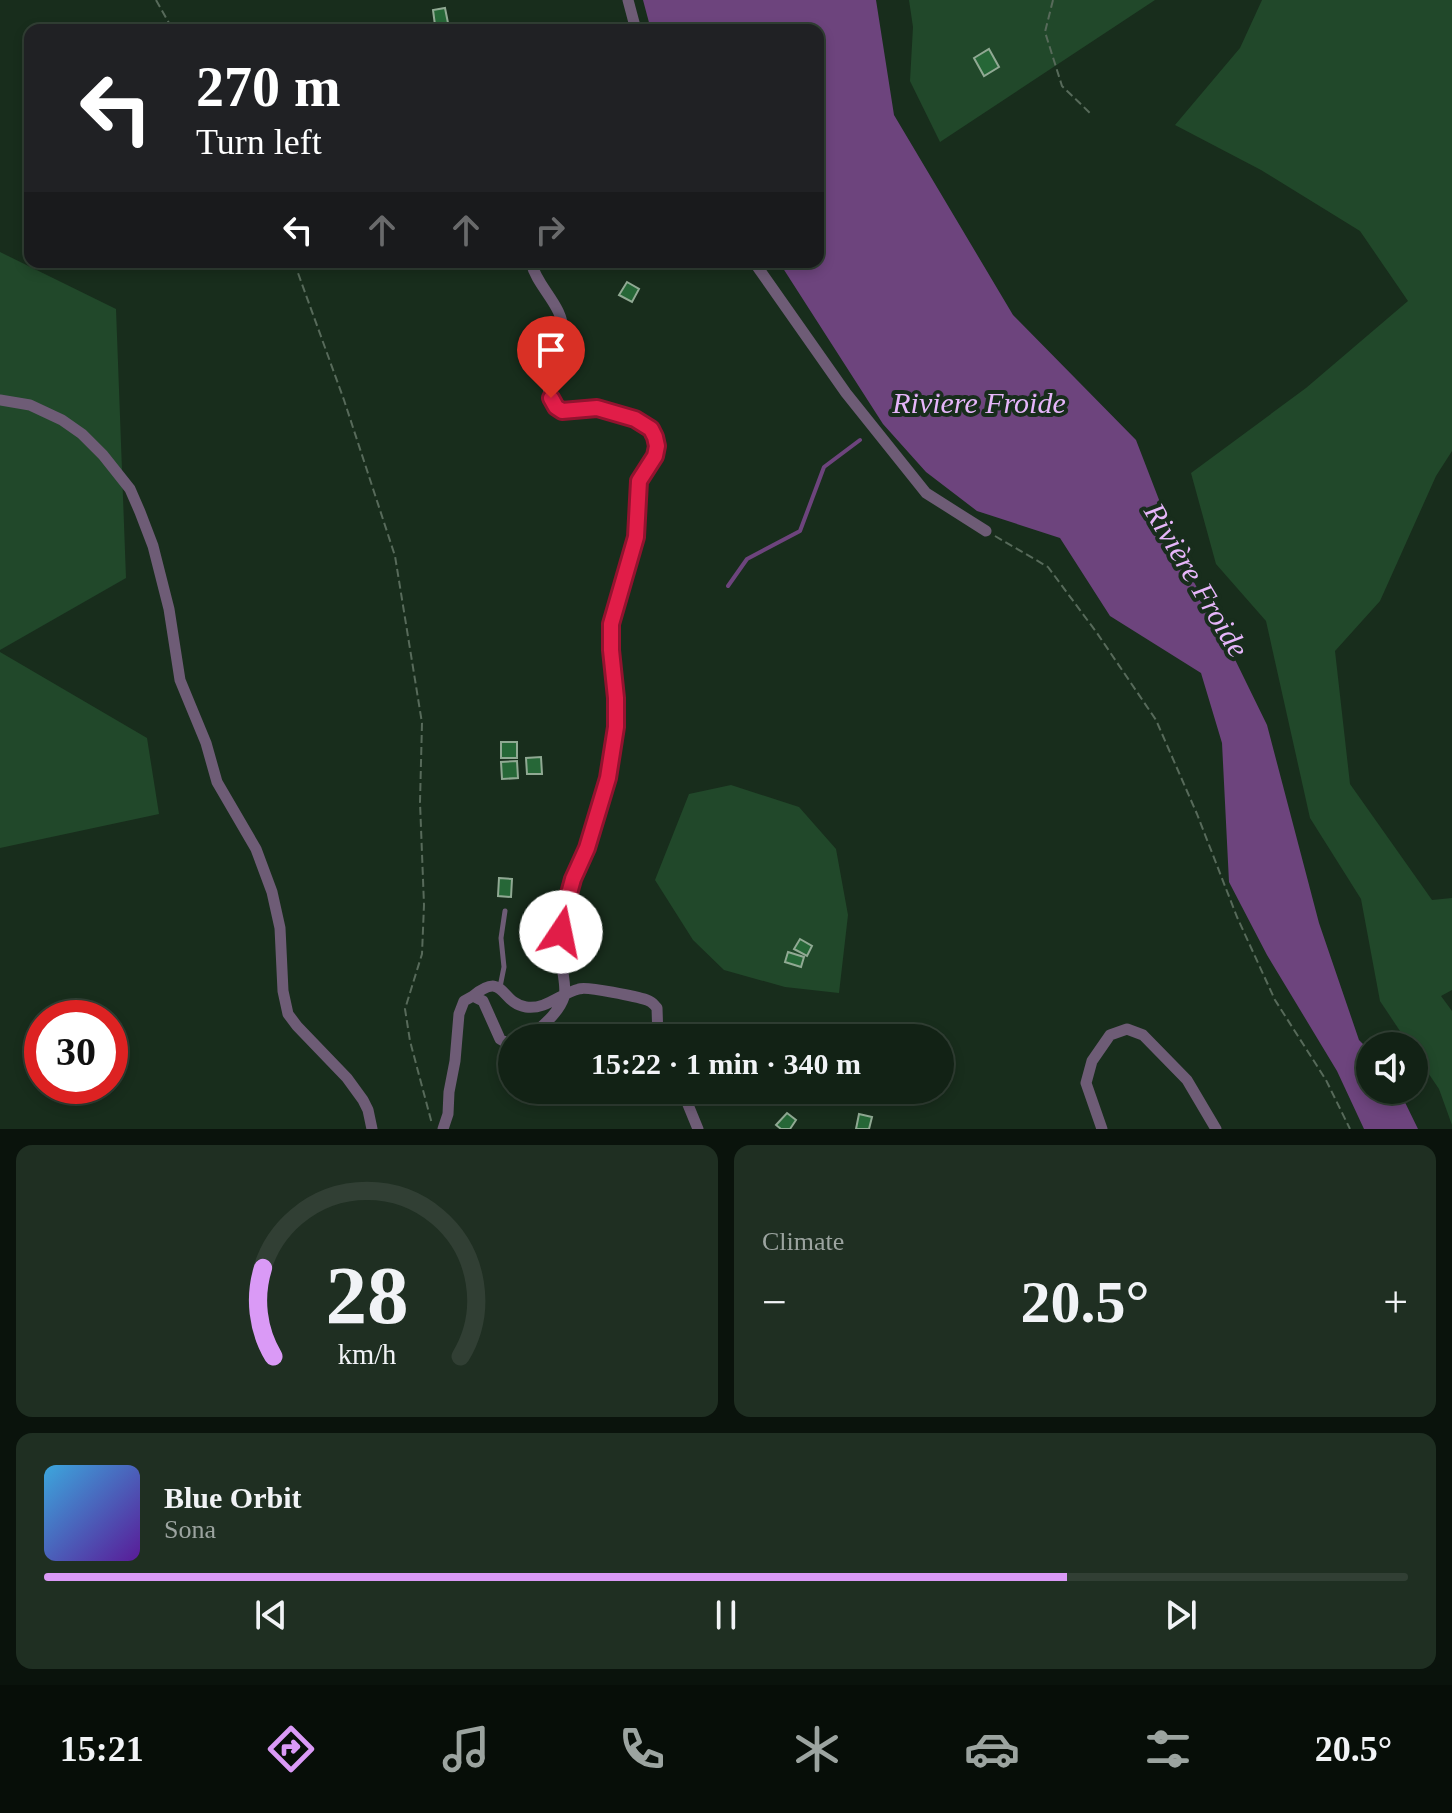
<!DOCTYPE html>
<html lang="en">
<head>
<meta charset="utf-8">
<style>
  body { margin:0; font-family:"Times New Roman",serif; background:#1f2f22; color:#f1f3f6; height:100vh; display:flex; flex-direction:column; font-size:30px; white-space:nowrap }
  * { box-sizing:border-box; margin:0 }
  p { font-size:26px; color:#9ca4a0 }
  .icon { flex:none; width:44px; height:44px; fill:none; stroke:currentColor; stroke-width:2; stroke-linecap:round; stroke-linejoin:round }
  .map { position:relative; height:1129px; overflow:hidden }
  .sheet { display:flex; flex-direction:column; gap:16px; padding:16px; background:#0a130c; flex:1 }
  .sheet>* { flex:none }
  .top-card { position:absolute; left:24px; top:24px; width:800px; height:244px; border-radius:16px; box-shadow:0 4px 12px #0003,0 0 0 2px #313f34; background:#202124; color:#fff; overflow:hidden }
  .buttons { position:absolute; left:1356px; top:1032px; display:grid; gap:16px }
  .buttons a { display:grid; place-items:center; width:72px; height:72px; border-radius:50%; background:#122215; box-shadow:0 4px 12px #0003,0 0 0 2px #313f34; font-size:40px }
  .speed { position:absolute; left:24px; top:1000px; display:flex; gap:16px; font-size:40px; font-weight:700; text-align:center }
  .speed>* { display:grid; place-content:center; width:104px; height:104px; border-radius:50%; background:#122215; box-shadow:0 4px 12px #0003,0 0 0 2px #313f34; line-height:1 }
  .speed .limit { border:12px solid #d22; background:#fff; color:#111 }
  .pin { position:absolute; display:grid; place-items:center; width:68px; height:68px; color:#fff; margin:-82px -34px; border-radius:50% 50% 50% 0; rotate:-45deg; box-shadow:0 0 8px #0007 }
  .pin .icon { rotate:45deg }
  .me { position:absolute; width:88px; margin:-44px; rotate:11deg; stroke-linejoin:round; filter:drop-shadow(0 0 6px #0008) }
  .turn { display:flex; align-items:center; gap:28px; height:168px; padding:0 40px; font-size:36px }
  .turn .icon { width:104px; height:104px; stroke-width:2.5 }
  .turn b { display:block; font-size:56px; line-height:68px }
  .lanes { display:flex; align-items:center; height:76px; padding:0 40px; background:#0003; justify-content:center; gap:40px; direction:ltr }
  .lanes .off { opacity:.35 }
  .big { font-size:60px; font-weight:600; line-height:1.1 }
  .sheet .card { flex:1; display:flex; flex-direction:column; justify-content:center; gap:12px; min-width:0; padding:0 28px; border-radius:16px; background:#1f2f22 }
  .sheet .dial { align-items:center; gap:0 }
  .dial svg { height:208px; overflow:visible; fill:none; stroke:#313f34; stroke-width:7; stroke-linecap:round; text-anchor:middle }
  .dial text { fill:#f1f3f6; stroke:none }
  .song { display:flex; align-items:center; gap:24px }
  .cover { width:96px; height:96px; border-radius:12px; background:linear-gradient(135deg,hsl(200 70% 55%),hsl(270 70% 35%)) }
  .played { height:8px; border-radius:4px; background:linear-gradient(90deg,#da9af6 75%,#313f34 75%) }
  .keys { display:flex; justify-content:space-around; direction:ltr }
  .heat { display:flex; justify-content:space-between; align-items:center; font-size:44px; direction:ltr }
  .sheet .tiles { flex:1; display:grid; gap:16px; grid-template-columns:1fr 1fr }
  .card:last-child { grid-column:span 2 }
  .trip { position:absolute; left:498px; top:1024px; width:456px; height:80px; border-radius:40px; background:#122215; box-shadow:0 4px 12px #0003,0 0 0 2px #313f34; font-weight:600; line-height:80px; text-align:center }
  .tab-bar { display:flex; height:128px; justify-content:space-around; align-items:center; background:#070e08; color:#9ca4a0 }
  .tab-bar .icon { width:56px; height:56px }
  .tab-bar .on { color:#da9af6 }
  .tab-bar b { font-size:36px; color:#f1f3f6 }
  .map>svg:first-child { display:block }
</style>
</head>
<body>
<div class="map">
<svg width="1452" height="1129" viewBox="0 0 1452 1129">
  <rect width="100%" height="100%" fill="#182d1c"/>
  <!-- green -->
  <path fill="#21482a" d="M909,0H1155L940,142L910,81L913,27Z
    M1262,0H1452V451L1436,476L1380,601L1335,651L1350,784L1432,900L1452,898V990L1441,996L1452,1011V1125L1439,1089L1414,1052V1046H1410L1380,1001L1361,899L1310,818L1266,621L1216,564L1191,473L1306,388L1408,301L1360,231L1261,170L1175,125L1240,48Z
    M0,252L116,309L126,578L0,650Z
    M0,652L147,738L159,814L0,848Z
    M731,785L799,807L836,849L848,915L839,993L785,987L724,970L693,940L655,880L689,794Z"/>
  <!-- water -->
  <path fill="#6d447d" d="M643,0H876L894,115L1013,315L1136,440L1183,562L1225,639L1267,725L1319,923L1359,1040L1370,1051V1090H1399L1418,1129H1364L1337,1071L1267,955L1229,882L1222,743L1201,673L1110,616L1060,538L977,511L926,472L883,424L779,262H818V30H651Z"/>
  <g fill="none" stroke-linecap="round" stroke-linejoin="round">
    <!-- stream -->
    <path stroke="#6d447d" stroke-width="4" d="M728,586L747,559L800,531L824,467L860,440"/>
  </g>
  <!-- building -->
  <path fill="#266737" stroke="#90a993" stroke-width="2" d="M445,8L448,23L435,25L433,10Z
    M989,49L999,67L984,76L974,58Z
    M627,282L639,289L632,302L619,295Z
    M501,742H517V758H501Z
    M541,757L542,774H527L526,758Z
    M517,761L518,778L502,779L501,762Z
    M499,878L512,879L511,897L498,896Z
    M800,939L812,946L807,956L794,949Z
    M788,952L804,957L801,967L785,962Z
    M787,1113L796,1120L790,1129H781L776,1125Z
    M859,1114L872,1117L869,1129H856Z"/>
  <g fill="none" stroke-linecap="round" stroke-linejoin="round">
    <!-- path -->
    <path stroke="#576a5a" stroke-width="2" stroke-dasharray="8 4" stroke-linecap="butt" d="M156,0L173,30
      M1053,0L1045,32L1062,86L1091,114
      M294,262L344,400L395,556L422,723L420,802L424,905L422,954L405,1009L410,1041L432,1124
      M995,536L1048,567L1097,633L1156,720L1197,814L1237,917L1275,1000L1326,1080L1350,1129"/>
    <!-- service -->
    <path stroke="#6e5c76" stroke-width="5" d="M500,987L504,967L501,938L505,911"/>
    <!-- minor -->
    <path stroke="#6e5c76" stroke-width="11" d="M628,0L636,30
      M754,262L846,393L926,493L986,531
      M0,400L30,405L62,420L82,434L103,455L130,489L140,512L153,546L169,609L180,680L187,697L206,743L217,782L256,849L272,892L280,928L283,991L288,1014L297,1026L347,1078L363,1100L368,1110L372,1129
      M473,996C505,970 500,1003 526,1007C546,1010 561,993 579,989C587,986 638,997 647,1000C653,1002 653,1004 657,1008L658,1038
      M529,1038C541,1027 559,1013 564,997C566,990 564,980 563,973C561,953 560,932 564,912C568,890 578,870 586,850C601,811 613,768 616,726C619,692 606,657 611,623C616,593 632,565 636,535C638,518 633,498 639,481C644,466 662,455 656,437C650,421 614,411 598,408C586,407 567,417 557,407C535,387 562,355 563,333C564,305 537,288 531,262
      M682,1090L698,1129
      M443,1129L448,1114L449,1092L455,1061L459,1014L464,1001L473,996L483,1001L500,1039L512,1046
      M1102,1129L1086,1083L1092,1061L1110,1035L1127,1029L1143,1035L1187,1080L1216,1129"/>
  </g>
  <g fill="none" stroke-linecap="round" stroke-linejoin="round">
    <defs>
      <path id="route" d="M551,398L556,407L562,411L597,408L635,419L651,429L655,437L657,446L655,456L639,481L636,537L611,624V650L616,698V727L608,778L587,848L573,879L564,912L561,932"/>
    </defs>
    <!-- route casing -->
    <use href="#route" stroke="#92132f" stroke-width="20"/>
    <!-- route -->
    <use href="#route" stroke="#e11d48" stroke-width="14"/>
  </g>
  <g text-anchor="middle" dominant-baseline="central" stroke-width="8" stroke-linejoin="round" paint-order="stroke">
    <!-- water labels -->
    <g font-size="30" font-style="italic" fill="#e6b6fa" stroke="#182d1c">
      <text x="979" y="402">Riviere Froide</text>
      <text transform="translate(1197 580) rotate(59)">Rivière Froide</text>
    </g>
  </g>
</svg>
<div class="buttons">
<a><svg class="icon" aria-label="sound" viewBox="0 0 24 24"><path d="M4 9h4l5-4v14l-5-4H4zM17 9q2 3 0 6"/></svg></a>
</div>
<div class="speed"><div class="limit">30</div></div>
<div class="pin" style="left:551px;top:398px;background:#d93025"><svg class="icon" aria-label="arrive" viewBox="0 0 24 24"><path d="M6 21V4h12l-3 4 3 4H6"/></svg></div>
<svg class="me" style="left:561px;top:932px" viewBox="-20 -20 40 40"><circle r="19" fill="#fff"/><path d="M0-13L10 11 0 6-10 11z" fill="#e11d48"/></svg>
<div class="trip">15:22 · 1 min · 340 m</div>
<div class="top-card">
<div class="turn"><svg class="icon" aria-label="left" viewBox="0 0 24 24"><path d="M17 20v-9H6M10 6l-5 5 5 5"/></svg><div><b>270 m</b>Turn left</div></div>
<div class="lanes"><svg class="icon" aria-label="left" viewBox="0 0 24 24"><path d="M17 20v-9H6M10 6l-5 5 5 5"/></svg><svg class="icon off" aria-label="ahead" viewBox="0 0 24 24"><path d="M12 20V5M6 11l6-6 6 6"/></svg><svg class="icon off" aria-label="ahead" viewBox="0 0 24 24"><path d="M12 20V5M6 11l6-6 6 6"/></svg><svg class="icon off" aria-label="right" viewBox="0 0 24 24"><path d="M7 20v-9h11M14 6l5 5-5 5"/></svg></div>
</div>
</div>
<section class="sheet">
<div class="tiles">
<div class="card dial"><svg viewBox="0 0 100 80">
<path d="M14 69A42 42 0 1 1 86 69"/>
<path d="M14 69A42 42 0 0 1 10 35" stroke="#da9af6"/>
<text x="50" y="56" font-size="32" font-weight="700">28</text>
<text x="50" y="72" font-size="11">km/h</text>
</svg></div>
<div class="card"><p>Climate</p>
<div class="heat"><a>−</a><b class="big">20.5°</b><a>+</a></div>
</div>
<div class="card">
<div class="song"><i class="cover"></i><div><b>Blue Orbit</b><p>Sona</p></div></div>
<div class="played"></div>
<div class="keys"><svg class="icon" aria-label="previous" viewBox="0 0 24 24"><path d="M18 5L8 12l10 7zM5 5v14"/></svg><svg class="icon" aria-label="pause" viewBox="0 0 24 24"><path d="M8 5v14M16 5v14"/></svg><svg class="icon" aria-label="next" viewBox="0 0 24 24"><path d="M6 5l10 7-10 7zM19 5v14"/></svg></div>
</div>
</div>
</section>
<nav class="tab-bar">
<b>15:21</b>
<svg class="icon on" aria-label="directions" viewBox="0 0 24 24"><path d="M12 3l9 9-9 9-9-9zM9 14v-3h6M13 9l2 2-2 2"/></svg>
<svg class="icon" aria-label="music" viewBox="0 0 24 24"><path d="M9 18V5l10-2v13"/><circle cx="6" cy="18" r="3"/><circle cx="16" cy="16" r="3"/></svg>
<svg class="icon" aria-label="phone" viewBox="0 0 24 24"><path d="M5 4h4l2 5-3 2q2 4 5 5l2-3 5 2v4C11 20 4 13 5 4z"/></svg>
<svg class="icon" aria-label="climate" viewBox="0 0 24 24"><path d="M12 3v18M4 7l16 10M4 17L20 7"/></svg>
<svg class="icon" aria-label="car" viewBox="0 0 24 24"><path d="M5 17H2v-5l4-1 3-4h7l3 4 3 1v5h-3M9 17h6M6 11h13"/><circle cx="7" cy="17" r="2"/><circle cx="17" cy="17" r="2"/></svg>
<svg class="icon" aria-label="filters" viewBox="0 0 24 24"><path d="M4 7h16M4 17h16"/><circle cx="9" cy="7" r="2"/><circle cx="15" cy="17" r="2"/></svg>
<b>20.5°</b>
</nav>
</body>
</html>
